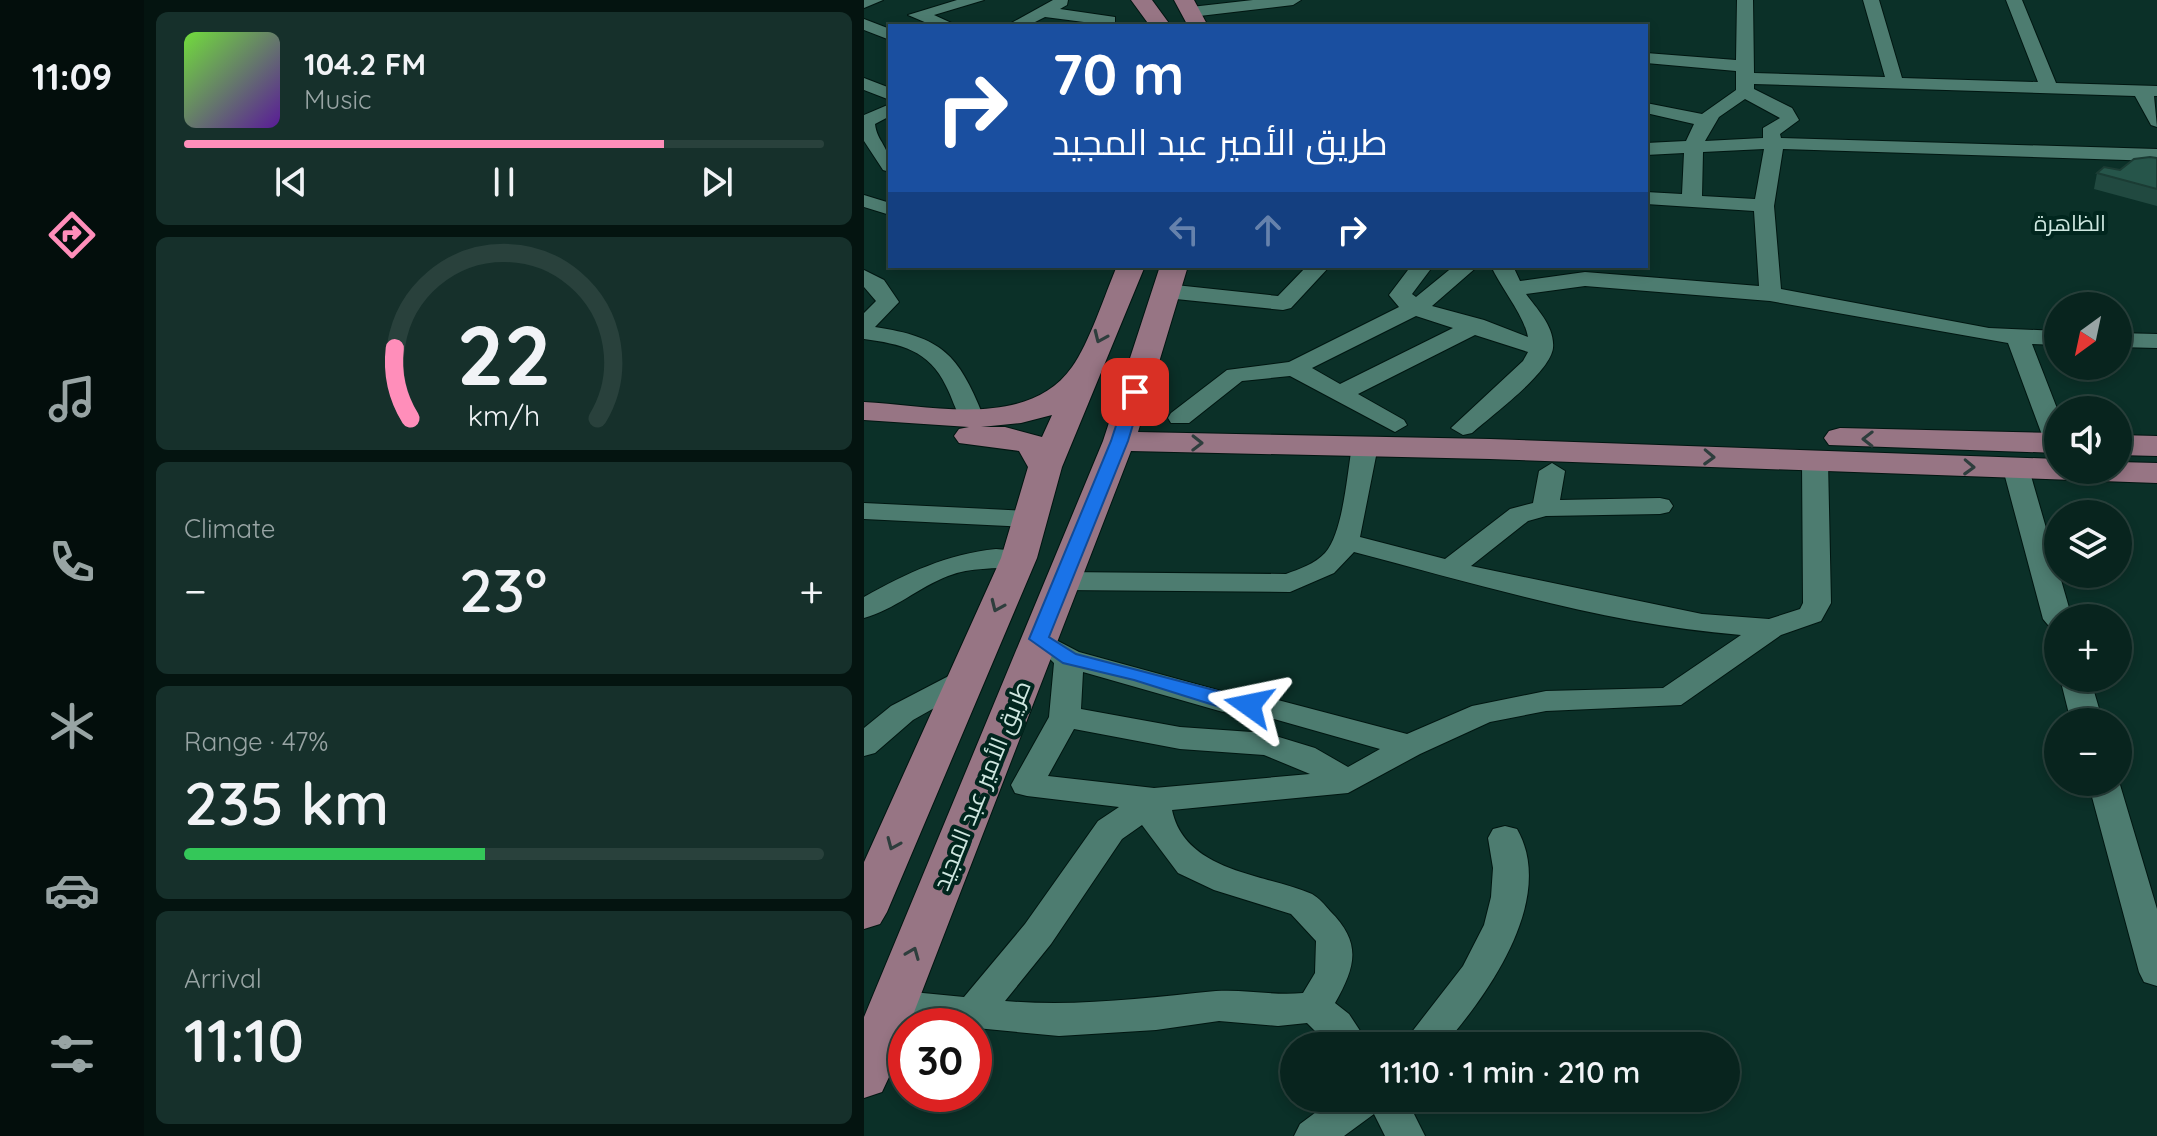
<!DOCTYPE html>
<html lang="en">
<head>
<meta charset="utf-8">
<style>
  body { margin:0; font-family:Quicksand,Cairo,sans-serif; background:#16302b; color:#f1f3f6; height:100vh; display:flex; flex-direction:column; font-size:30px; white-space:nowrap }
  * { box-sizing:border-box; margin:0 }
  p { font-size:26px; color:#98a4a4 }
  .icon { flex:none; width:44px; height:44px; fill:none; stroke:currentColor; stroke-width:2; stroke-linecap:round; stroke-linejoin:round }
  .map { position:relative; flex:1; overflow:hidden }
  .panel { display:flex; flex-direction:column; gap:12px; padding:12px; background:#041410; width:720px }
  .panel>* { flex:none }
  .top-card { position:absolute; left:24px; top:24px; width:760px; height:244px; border-radius:0px; box-shadow:0 4px 12px #0003,0 0 0 2px #29413c; background:#1a4fa0; color:#fff; overflow:hidden }
  .needle { width:52px; rotate:213deg }
  .tools { position:absolute; left:1180px; top:292px; display:grid; gap:16px }
  .tools a { display:grid; place-items:center; width:88px; height:88px; border-radius:50%; background:#08241e; box-shadow:0 4px 12px #0003,0 0 0 2px #29413c; font-size:40px }
  .speed { position:absolute; left:24px; top:1008px; display:flex; gap:16px; font-size:40px; font-weight:700; text-align:center }
  .speed>* { display:grid; place-content:center; width:104px; height:104px; border-radius:50%; background:#08241e; box-shadow:0 4px 12px #0003,0 0 0 2px #29413c; line-height:1 }
  .speed .limit { border:12px solid #d22; background:#fff; color:#111 }
  .pin { position:absolute; display:grid; place-items:center; width:68px; height:68px; color:#fff; margin:-34px; border-radius:16px; box-shadow:0 4px 12px #0006 }
  .me { position:absolute; width:88px; margin:-44px; rotate:282deg; stroke-linejoin:round; filter:drop-shadow(0 0 6px #0008) }
  .turn { display:flex; align-items:center; gap:28px; height:168px; padding:0 32px; font-size:36px }
  .turn .icon { width:104px; height:104px; stroke-width:2.5 }
  .turn b { display:block; font-size:56px; line-height:68px }
  .lanes { display:flex; align-items:center; height:76px; padding:0 32px; background:#0003; justify-content:center; gap:40px; direction:ltr }
  .lanes .off { opacity:.35 }
  .big { font-size:60px; font-weight:600; line-height:1.1 }
  .panel .tile { flex:1; display:flex; flex-direction:column; justify-content:center; gap:12px; min-width:0; padding:0 28px; border-radius:12px; background:#16302b }
  .panel .dial { align-items:center; gap:0 }
  .dial svg { height:208px; overflow:visible; fill:none; stroke:#29413c; stroke-width:7; stroke-linecap:round; text-anchor:middle }
  .dial text { fill:#f1f3f6; stroke:none }
  .song { display:flex; align-items:center; gap:24px }
  .cover { width:96px; height:96px; border-radius:12px; background:linear-gradient(135deg,hsl(100 70% 55%),hsl(270 70% 35%)) }
  .played { height:8px; border-radius:4px; background:linear-gradient(90deg,#ff8eba 75%,#29413c 75%) }
  .keys { display:flex; justify-content:space-around; direction:ltr }
  .heat { display:flex; justify-content:space-between; align-items:center; font-size:44px; direction:ltr }
  .charge { height:12px; border-radius:6px; background:linear-gradient(90deg,#34c759 47%,#29413c 0) }
  .trip { position:absolute; left:416px; top:1032px; width:460px; height:80px; border-radius:40px; background:#08241e; box-shadow:0 4px 12px #0003,0 0 0 2px #29413c; font-weight:600; line-height:80px; text-align:center }
  main { display:flex; flex:1; min-height:0 }
  .tabs { display:flex; flex-direction:column; width:144px; justify-content:space-around; align-items:center; background:#030e0c; color:#98a4a4 }
  .tabs .icon { width:56px; height:56px }
  .tabs .current { color:#ff8eba }
  .tabs b { font-size:36px; color:#f1f3f6 }
  .map>svg:first-child { display:block }
</style>
</head>
<body>
<main>
<nav class="tabs">
<b>11:09</b>
<svg class="icon current" aria-label="directions" viewBox="0 0 24 24"><path d="M12 3l9 9-9 9-9-9zM9 14v-3h6M13 9l2 2-2 2"/></svg>
<svg class="icon" aria-label="music" viewBox="0 0 24 24"><path d="M9 18V5l10-2v13"/><circle cx="6" cy="18" r="3"/><circle cx="16" cy="16" r="3"/></svg>
<svg class="icon" aria-label="phone" viewBox="0 0 24 24"><path d="M5 4h4l2 5-3 2q2 4 5 5l2-3 5 2v4C11 20 4 13 5 4z"/></svg>
<svg class="icon" aria-label="climate" viewBox="0 0 24 24"><path d="M12 3v18M4 7l16 10M4 17L20 7"/></svg>
<svg class="icon" aria-label="car" viewBox="0 0 24 24"><path d="M5 17H2v-5l4-1 3-4h7l3 4 3 1v5h-3M9 17h6M6 11h13"/><circle cx="7" cy="17" r="2"/><circle cx="17" cy="17" r="2"/></svg>
<svg class="icon" aria-label="filters" viewBox="0 0 24 24"><path d="M4 7h16M4 17h16"/><circle cx="9" cy="7" r="2"/><circle cx="15" cy="17" r="2"/></svg>
</nav>
<section class="panel">
<div class="tile">
<div class="song"><i class="cover"></i><div><b>104.2 FM</b><p>Music</p></div></div>
<div class="played"></div>
<div class="keys"><svg class="icon" aria-label="previous" viewBox="0 0 24 24"><path d="M18 5L8 12l10 7zM5 5v14"/></svg><svg class="icon" aria-label="pause" viewBox="0 0 24 24"><path d="M8 5v14M16 5v14"/></svg><svg class="icon" aria-label="next" viewBox="0 0 24 24"><path d="M6 5l10 7-10 7zM19 5v14"/></svg></div>
</div>
<div class="tile dial"><svg viewBox="0 0 100 80">
<path d="M14 69A42 42 0 1 1 86 69"/>
<path d="M14 69A42 42 0 0 1 8 42" stroke="#ff8eba"/>
<text x="50" y="56" font-size="32" font-weight="700">22</text>
<text x="50" y="72" font-size="11">km/h</text>
</svg></div>
<div class="tile"><p>Climate</p>
<div class="heat"><a>−</a><b class="big">23°</b><a>+</a></div>
</div>
<div class="tile"><p>Range · 47%</p><b class="big">235 km</b><div class="charge"></div></div>
<div class="tile"><p>Arrival</p><b class="big">11:10</b></div>
</section>
<div class="map">
<svg width="1293" height="1136" viewBox="0 0 1293 1136">
  <rect width="100%" height="100%" fill="#0b3028"/>
  <g fill="none" stroke-linecap="round" stroke-linejoin="round">
    <defs>
      <path id="minor" d="M0,0H19L0,8Z
        M93,0H120L70,15L94,26H70L44,15Z
        M189,0H204L203,5L196,9L251,17V26L181,17L163,26H142Z
        M389,0H437L429,5L327,17L319,12L327,7Z
        M873,0H889L890,73L1021,77L999,0H1015L1038,78L1174,82L1142,0H1158L1192,83L1293,86V96H1290L1293,127L1287,125L1271,96L890,84V89L928,108L935,120L916,134L917,138L1293,149V161L919,149L910,206L917,289L1125,328L1194,331V345L1168,344L1194,411V451L1181,443L1144,343L906,301L721,286L662,294C673,309 691,327 689,348C686,373 627,416 608,433L599,435L587,428L659,361L664,352L611,335L494,394L540,420L543,425L531,432L426,376L378,381L325,423H307L304,418L307,413L363,370L425,362L535,307L525,295L547,266H569L548,294L552,297L590,266H614L568,306L620,320L664,337C660,315 637,288 627,266H649L656,281L721,272L895,286L890,211L782,204V192L818,194L820,153L782,155V143L822,141L830,124L782,113V103L838,114L872,90V71L782,63V53L872,60ZM881,99L916,118L899,128V138L841,141L855,117ZM900,149L891,199L838,196L839,152ZM552,316L589,328L476,384L448,368Z
        M0,19L26,29V40L0,30Z
        M0,78L26,88V100L0,90Z
        M26,104V116L11,124C13,143 26,144 26,172L19,170L0,141V115Z
        M0,195L26,203V215L0,207Z
        M443,266H466L427,308L419,310L302,298L291,291L302,284L414,296Z
        M0,270L20,280L35,302L11,327C78,337 94,354 119,415L116,420H98C91,410 88,397 82,386C65,350 37,344 0,339V313L12,301L0,287Z
        M1254,333L1293,334V348L1254,347Z
        M501,438L514,446L496,537L581,559L646,509L669,503L675,471L688,463L701,471L696,500L796,498L805,500L809,506L805,512L796,514L682,516L664,521L607,566L838,614L905,619L936,609L939,603L938,461L951,453L960,456L964,461L967,603L957,621L917,635L817,705L682,711L626,722L556,754L484,793L308,810C321,872 401,874 448,894C455,898 461,905 466,911C498,943 492,966 471,1003L485,1014L506,1046H466L443,1023L414,1026L355,1021L292,1030L195,1036L28,1020L15,1016L9,1005L15,994L28,990L100,997L161,924L234,821L255,807L163,796L151,793L147,785L185,717L190,663L177,650L181,643L192,640L215,652L361,692L410,699L543,734L608,706L682,691L799,688L877,635C746,625 616,585 490,552L470,573L426,592L198,590L188,587L184,581L188,575L198,572L422,574C435,569 451,564 461,553C479,533 483,475 488,446ZM219,672L359,712L410,719L516,749L484,767L451,748L402,733L316,727L217,709ZM210,729L316,749L400,755L446,774L290,788L184,776ZM278,825L314,873L350,890L427,914L452,941L451,973L439,993C409,996 381,989 352,991C280,998 213,1007 141,1001L187,944L258,839Z
        M1152,461L1165,469L1208,618H1194V628L1184,625L1179,619L1139,469Z
        M0,503L167,511L177,513L180,519L177,525L167,527L0,519Z
        M132,549L165,552L169,558L165,564C138,571 111,565 84,576C55,587 30,610 0,618V597C43,573 83,554 132,549Z
        M102,667L113,670L117,677L113,684L49,720L11,753L0,756V728L27,706Z
        M1196,678H1226L1239,722H1207Z
        M1254,778L1293,909V986L1280,982L1275,972L1224,782H1254Z
        M641,826L653,829C693,899 623,996 579,1046H537L599,966L620,925L627,897L629,868L624,838L629,829Z
        M471,1098H542L561,1136H521L510,1114L480,1136H430L436,1124Z"/>
      <path id="major" d="M267,0H288L307,26H286Z
        M310,0H330L344,26H324Z
        M253,266H281L198,467L173,558L23,912L16,924L0,929V862L137,558L164,467L155,451L95,443L90,436L95,429L105,427L0,420V402C65,405 164,430 208,367C225,344 241,294 253,266ZM188,415L178,437L141,427H117L157,423Z
        M296,266H324L274,432L626,439L1194,459V470H1254V462L1293,463V483L626,459L267,451L25,1077L18,1092L0,1098V1017L239,441Z
        M976,428L1194,433V453L965,445L960,438L965,431Z
        M1254,435L1293,436V456L1254,455Z"/>
    </defs>
    <!-- minor casing -->
    <use href="#minor" stroke="#001611" stroke-width="2"/>
    <!-- major casing -->
    <use href="#major" stroke="#001611" stroke-width="2"/>
    <!-- minor -->
    <use href="#minor" fill="#4d7c70" fill-rule="evenodd"/>
    <!-- major -->
    <use href="#major" fill="#977584" fill-rule="evenodd"/>
  </g>
  <!-- wall -->
  <path fill="#214940" d="M1293,158V206L1230,189L1233,173L1256,170Z"/>
  <!-- building -->
  <path fill="#26554a" stroke="#1b3c34" stroke-width="2" d="M1286,157L1293,158V189L1233,173L1240,167L1256,170L1270,159Z"/>
  <!-- one-way arrows -->
  <defs><path id="oneway-chevron" d="M-2-3.5L2.5 0L-2 3.5" fill="none" stroke-width="1.6" stroke-linecap="round" stroke-linejoin="round" transform="scale(2)"/></defs>
  <g stroke="#2e3e3d">
    <use href="#oneway-chevron" transform="translate(236 337) rotate(114)"/>
    <use href="#oneway-chevron" transform="translate(1004 439) rotate(-179)"/>
    <use href="#oneway-chevron" transform="translate(333 443) rotate(1)"/>
    <use href="#oneway-chevron" transform="translate(845 457) rotate(2)"/>
    <use href="#oneway-chevron" transform="translate(1105 467) rotate(2)"/>
    <use href="#oneway-chevron" transform="translate(133 606) rotate(114)"/>
    <use href="#oneway-chevron" transform="translate(29 844) rotate(113)"/>
    <use href="#oneway-chevron" transform="translate(49 953) rotate(-68)"/>
  </g>
  <!-- route -->
  <path fill="#1a73e8" stroke="#114b97" stroke-width="2" d="M271,387L279,392L264,441L185,637L212,654L392,701L395,705L392,710L359,708L270,680L199,663L165,639L247,441L263,392Z"/>
  <g text-anchor="middle" dominant-baseline="central" stroke-width="8" stroke-linejoin="round" paint-order="stroke">
    <!-- far-neighbourhood labels -->
    <g font-size="22" fill="#cfe7e0" stroke="#01261e">
      <text x="1206" y="223">الظاهرة</text>
    </g>
    <!-- street labels -->
    <g font-size="24" fill="#cfe7e0" stroke="#01261e">
      <text transform="translate(117 785) rotate(-68)">طريق الأمير عبد المجيد</text>
    </g>
  </g>
</svg>
<div class="tools">
<a><svg class="needle" viewBox="-14 -14 28 28"><path d="M0-13l5 13h-10z" fill="#e53935"/><path d="M0 13l5-13h-10z" fill="#98a4a4"/></svg></a>
<a><svg class="icon" aria-label="sound" viewBox="0 0 24 24"><path d="M4 9h4l5-4v14l-5-4H4zM17 9q2 3 0 6"/></svg></a>
<a><svg class="icon" aria-label="layers" viewBox="0 0 24 24"><path d="M12 4l9 5-9 5-9-5zM3 14l9 5 9-5"/></svg></a>
<a>+</a>
<a>−</a>
</div>
<div class="speed"><div class="limit">30</div></div>
<div class="pin" style="left:271px;top:392px;background:#d93025"><svg class="icon" aria-label="arrive" viewBox="0 0 24 24"><path d="M6 21V4h12l-3 4 3 4H6"/></svg></div>
<svg class="me" style="left:385px;top:705px" viewBox="-20 -20 40 40"><path d="M0-17L14 15 0 8-14 15z" fill="#1a73e8" stroke="#fff" stroke-width="4"/></svg>
<div class="trip">11:10 · 1 min · 210 m</div>
<div class="top-card">
<div class="turn"><svg class="icon" aria-label="right" viewBox="0 0 24 24"><path d="M7 20v-9h11M14 6l5 5-5 5"/></svg><div><b>70 m</b>طريق الأمير عبد المجيد</div></div>
<div class="lanes"><svg class="icon off" aria-label="left" viewBox="0 0 24 24"><path d="M17 20v-9H6M10 6l-5 5 5 5"/></svg><svg class="icon off" aria-label="ahead" viewBox="0 0 24 24"><path d="M12 20V5M6 11l6-6 6 6"/></svg><svg class="icon" aria-label="right" viewBox="0 0 24 24"><path d="M7 20v-9h11M14 6l5 5-5 5"/></svg></div>
</div>
</div>
</main>
</body>
</html>
